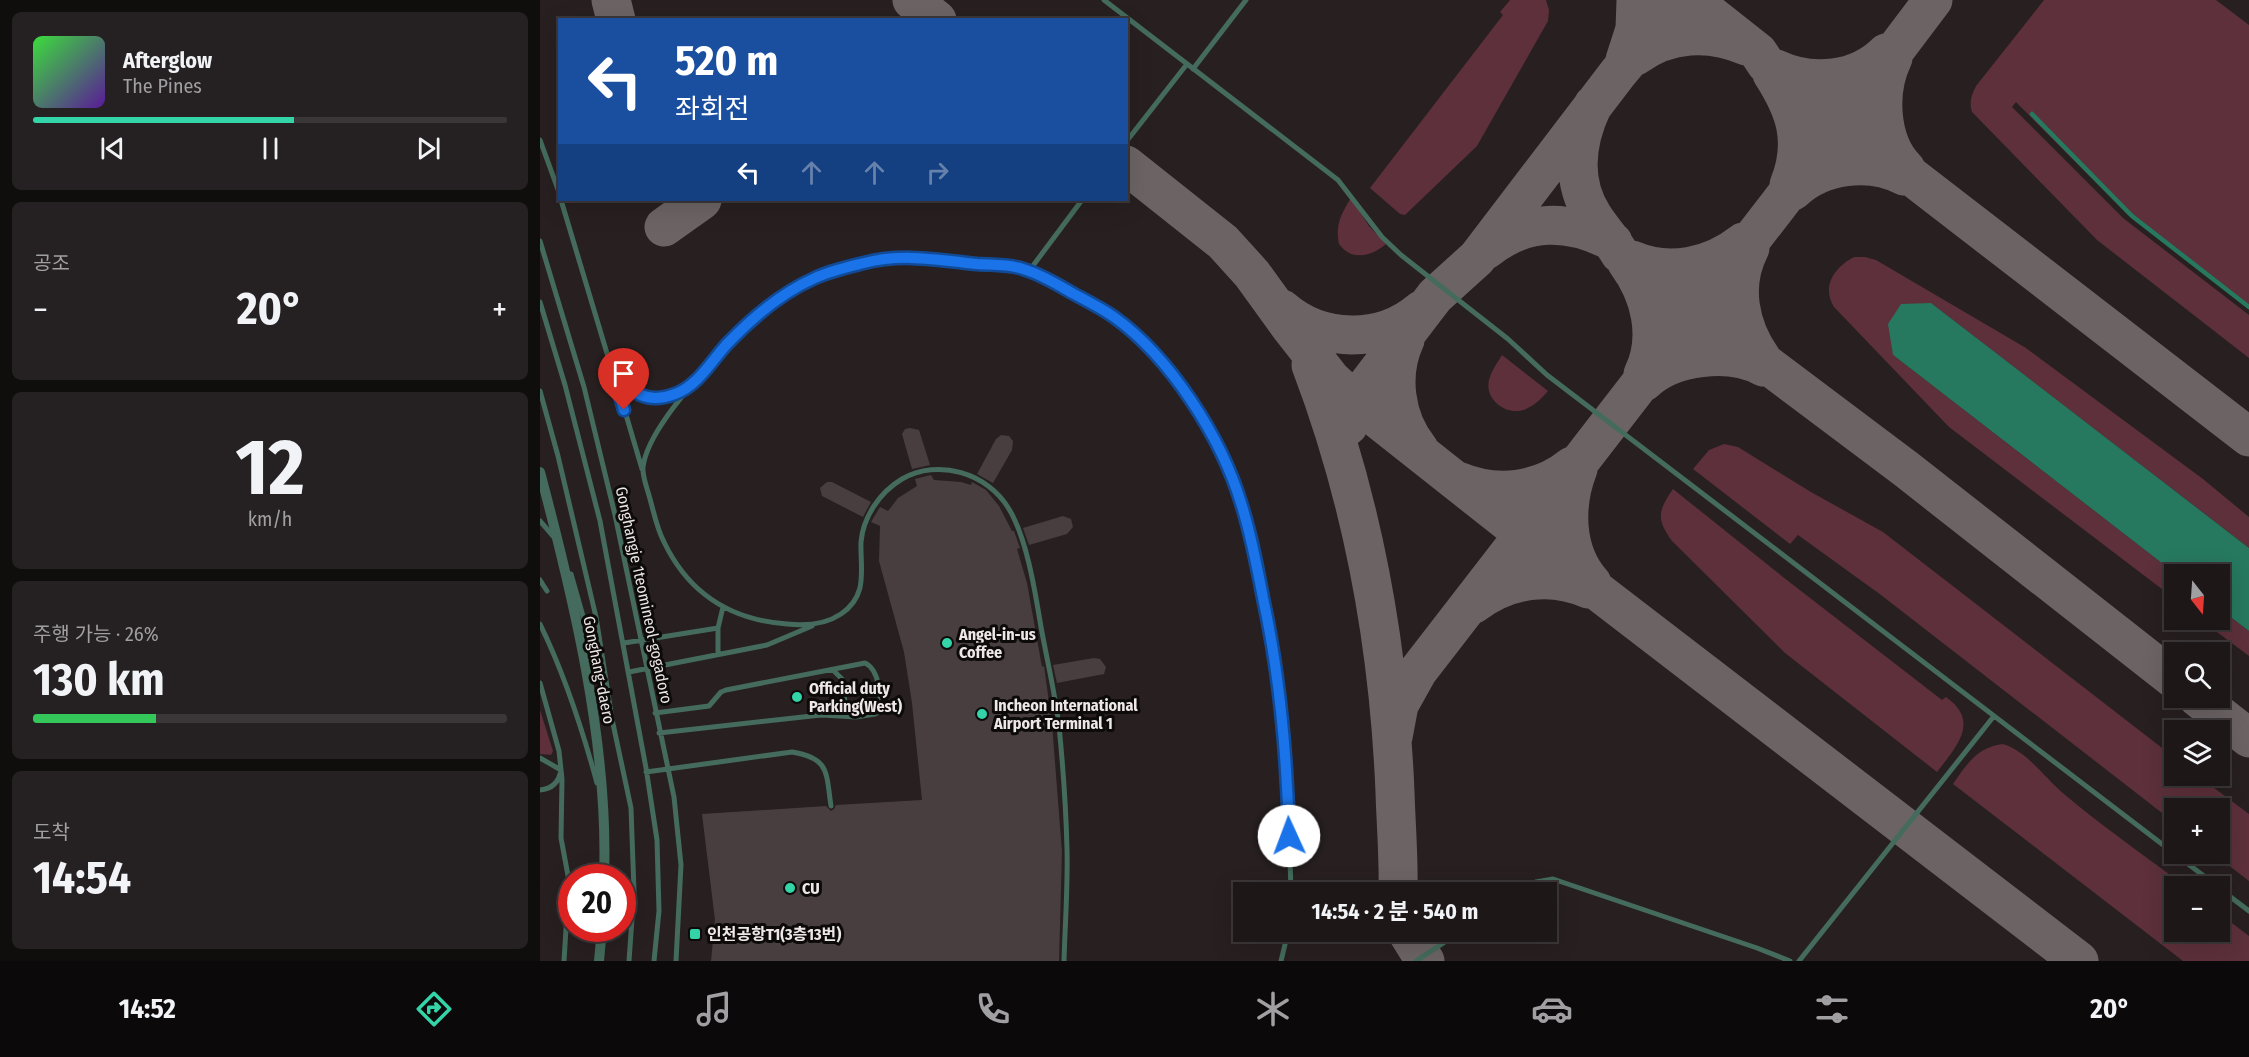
<!DOCTYPE html>
<html lang="ko">
<head>
<meta charset="utf-8">
<style>
  body { margin:0; font-family:"Fira Sans Condensed","Noto Sans KR",sans-serif; background:#252021; color:#f1f3f6; height:100vh; display:flex; flex-direction:column; font-size:22px; white-space:nowrap }
  * { box-sizing:border-box; margin:0 }
  p { font-size:20px; color:#a09fa2 }
  .icon { flex:none; width:33px; height:33px; fill:none; stroke:currentColor; stroke-width:2; stroke-linecap:round; stroke-linejoin:round }
  .map { position:relative; flex:1; overflow:hidden }
  .sheet { display:flex; flex-direction:column; gap:12px; padding:12px; background:#100d0d; width:540px }
  .sheet>* { flex:none }
  .top-card { position:absolute; left:18px; top:18px; width:570px; height:183px; border-radius:0px; box-shadow:0 6px 24px #0002,0 0 0 2px #3b3637; background:#1a4fa0; color:#fff; overflow:hidden }
  .needle { width:39px; rotate:163deg }
  .fabs { position:absolute; left:1624px; top:564px; display:grid; gap:12px }
  .fabs a { display:grid; place-items:center; width:66px; height:66px; border-radius:0px; background:#1d1718; box-shadow:0 6px 24px #0002,0 0 0 2px #3b3637; font-size:30px }
  .speed { position:absolute; left:18px; top:864px; display:flex; gap:12px; font-size:30px; font-weight:700; text-align:center }
  .speed>* { display:grid; place-content:center; width:78px; height:78px; border-radius:50%; background:#1d1718; box-shadow:0 6px 24px #0002,0 0 0 2px #3b3637; line-height:1 }
  .speed .limit { border:9px solid #d22; background:#fff; color:#111 }
  .pin { position:absolute; display:grid; place-items:center; width:51px; height:51px; color:#fff; margin:-62px -26px; border-radius:50% 50% 50% 0; rotate:-45deg; box-shadow:0 0 6px #0007 }
  .pin .icon { rotate:45deg }
  .me { position:absolute; width:66px; margin:-33px; rotate:358deg; stroke-linejoin:round; filter:drop-shadow(0 0 4px #0008) }
  .turn { display:flex; align-items:center; gap:21px; height:126px; padding:0 18px; font-size:27px }
  .turn .icon { width:78px; height:78px; stroke-width:2.5 }
  .turn b { display:block; font-size:42px; line-height:51px }
  .lanes { display:flex; align-items:center; height:57px; padding:0 18px; background:#0003; justify-content:center; gap:30px; direction:ltr }
  .lanes .off { opacity:.35 }
  .big { font-size:45px; font-weight:700; line-height:1.1 }
  .sheet .card { flex:1; display:flex; flex-direction:column; justify-content:center; gap:9px; min-width:0; padding:0 21px; border-radius:9px; background:#252021 }
  .sheet .dial { align-items:center; gap:0 }
  .dial b { font-size:78px; line-height:1 }
  .song { display:flex; align-items:center; gap:18px }
  .cover { width:72px; height:72px; border-radius:9px; background:linear-gradient(135deg,hsl(120 70% 55%),hsl(270 70% 35%)) }
  .played { height:6px; border-radius:3px; background:linear-gradient(90deg,#33d4a8 55%,#3b3637 55%) }
  .keys { display:flex; justify-content:space-around; direction:ltr }
  .heat { display:flex; justify-content:space-between; align-items:center; font-size:33px; direction:ltr }
  .charge { height:9px; border-radius:4px; background:linear-gradient(90deg,#34c759 26%,#3b3637 0) }
  .trip { position:absolute; left:693px; top:882px; width:324px; height:60px; border-radius:0px; background:#1d1718; box-shadow:0 6px 24px #0002,0 0 0 2px #3b3637; font-weight:700; line-height:60px; text-align:center }
  .tabs { display:flex; height:96px; justify-content:space-around; align-items:center; background:#0c090a; color:#a09fa2 }
  .tabs .icon { width:42px; height:42px }
  .tabs .on { color:#33d4a8 }
  .tabs b { font-size:27px; color:#f1f3f6 }
  main { display:flex; flex:1; min-height:0 }
  .map>svg:first-child { display:block }
</style>
</head>
<body>
<main>
<section class="sheet">
<div class="card">
<div class="song"><i class="cover"></i><div><b>Afterglow</b><p>The Pines</p></div></div>
<div class="played"></div>
<div class="keys"><svg class="icon" aria-label="previous" viewBox="0 0 24 24"><path d="M18 5L8 12l10 7zM5 5v14"/></svg><svg class="icon" aria-label="pause" viewBox="0 0 24 24"><path d="M8 5v14M16 5v14"/></svg><svg class="icon" aria-label="next" viewBox="0 0 24 24"><path d="M6 5l10 7-10 7zM19 5v14"/></svg></div>
</div>
<div class="card"><p>공조</p>
<div class="heat"><a>−</a><b class="big">20°</b><a>+</a></div>
</div>
<div class="card dial"><b>12</b><p>km/h</p></div>
<div class="card"><p>주행 가능 · 26%</p><b class="big">130 km</b><div class="charge"></div></div>
<div class="card"><p>도착</p><b class="big">14:54</b></div>
</section>
<div class="map">
<svg width="1709" height="961" viewBox="0 0 1709 961">
  <rect width="100%" height="100%" fill="#271f20"/>
  <!-- green -->
  <path fill="#5d303b" d="M970,0H1006L1009,10L1008,21L937,146L865,215L860,214L830,188L963,15L960,12Z
    M1504,0H1676L1709,25V308L1587,214L1476,102L1472,107L1583,218L1709,315V358L1557,240L1432,112C1429,102 1431,96 1436,86Z
    M811,198L829,226L846,244C832,256 812,262 799,244C795,225 801,214 811,198Z
    M1314,257H1325L1336,260L1486,348L1663,479L1709,517V548L1392,304H1361L1353,355L1636,574L1635,599L1409,427L1294,307C1281,286 1295,267 1314,257Z
    M962,355L1008,391C1002,398 995,405 986,409C968,417 944,400 949,380C951,371 958,362 962,355Z
    M1184,444L1198,447L1271,492L1343,532L1635,758V776H1658L1709,814V881L1674,854H1680V808H1635V823L1341,595L1258,535L1250,544L1153,469L1169,450Z
    M1133,489L1243,577L1402,700L1406,697C1441,722 1416,747 1397,772L1245,653L1132,541C1116,519 1118,511 1133,489Z
    M1680,609L1709,631V656L1661,620H1680Z
    M0,710L13,751L11,755L0,754Z
    M1463,744C1487,751 1505,778 1524,794C1562,826 1605,856 1645,886H1635V932H1680V914L1709,936V961H1643L1413,784C1427,764 1437,747 1463,744Z"/>
  <!-- water -->
  <path fill="#26785f" d="M1391,303L1709,548V631L1680,609V574H1636L1353,355L1348,324L1361,304Z"/>
  <g fill="none" stroke-linecap="round" stroke-linejoin="round">
    <!-- stream -->
    <path stroke="#26785f" stroke-width="4.5" d="M1492,114L1592,216L1709,307"/>
    <!-- taxiway -->
    <path stroke="#6c6464" stroke-width="39" d="M71,0L76,20
      M372,0L397,20
      M1152,0L1218,52L1226,64L1709,437
      M1096,56C1128,32 1170,30 1206,46
      M1353,58C1337,91 1339,142 1366,169
      M1085,60L1095,29L1096,0
      M1236,69C1272,86 1318,81 1346,53
      M1232,74C1256,111 1266,142 1249,185
      M1053,105C1036,141 1030,180 1053,216C1061,229 1072,240 1080,254L1366,469L1635,680
      M586,165L683,242L712,274L751,328L791,379L816,402L983,534L1539,961
      M1253,191C1281,164 1330,158 1364,176
      M124,227L162,200
      M1210,248C1191,285 1199,326 1222,359
      M946,250C986,218 1029,219 1073,242
      M1092,260C1129,276 1171,267 1203,242
      M1087,263C1110,294 1121,337 1103,374
      M742,309C781,343 841,344 881,310
      M865,340C849,375 855,419 879,449
      M771,365C823,502 849,647 855,792C856,826 859,859 858,892
      M1104,382C1132,355 1190,349 1223,367
      M808,426L821,393L895,296L937,258L1078,73L1139,0
      M1038,469C1024,505 1024,552 1052,583
      M918,481C956,497 1000,492 1032,466
      M934,604C967,579 1010,572 1048,589
      M1658,698L1709,738
      M853,737L859,705L878,671L1239,204L1393,0
      M867,932L885,961"/>
  </g>
  <!-- building -->
  <path fill="#483e40" d="M370,428L379,430L390,465L372,469L362,434L365,429Z
    M461,435L469,436L473,441L472,450L453,483L437,474L456,439Z
    M391,475L394,480L421,482L431,485L432,482L446,490L459,506L472,531H474L480,548L477,549L487,583L502,667L504,666L512,724L522,852L519,961H171L175,920L162,814L286,806L291,811L294,809L296,805L382,800L372,703L364,652L339,561L340,526L331,522L340,507L348,511L358,498L377,486L375,479Z
    M287,482H292L331,502L323,517L282,496L280,488Z
    M523,516L531,519L533,527L527,534L489,545L483,528Z
    M554,658L560,659L566,667L564,674L517,683L513,665Z"/>
  <g fill="none" stroke-linecap="round" stroke-linejoin="round">
    <!-- lane -->
    <path stroke="#446b5d" stroke-width="5" d="M564,0L798,180L842,237L861,255L968,339L1007,375L1677,886
      M653,69L706,0
      M0,140L20,195
      M586,142L647,64
      M21,200L72,370C77,376 82,384 88,389C106,403 131,399 148,387
      M0,241L44,387L75,515L134,797L141,865L136,961
      M489,271L542,200
      M0,302L25,385L60,521L106,768L117,840L119,911L114,961
      M74,374L102,469
      M0,391L18,456L56,617L72,719L91,808L94,891L89,961
      M0,521L13,536
      M31,574L66,697
      M0,580L7,591
      M0,624C25,675 42,728 57,783
      M84,643L178,628
      M178,654V628L183,607
      M89,672L227,645L272,626
      M0,683L19,751L22,779L21,838L29,881L24,961
      M115,713L169,706L181,692L186,690L325,663C339,669 342,698 339,712L335,714L316,717L281,715L119,733
      M283,714L305,702L302,679L293,670
      M0,758L21,770C19,782 12,789 0,790
      M106,772L252,752C290,758 286,773 291,806
      M1680,889L1709,911
      M977,892L996,882L1013,879L1217,948L1250,961
      M524,961C525,924 528,886 527,849C526,809 523,766 519,726C515,693 507,660 501,627C495,591 487,539 469,509C448,473 398,458 362,479C340,492 323,517 321,542C320,569 329,595 301,614C286,624 265,626 247,624C191,620 149,594 124,542C117,529 114,513 110,499C108,490 102,477 103,467C107,434 148,389 169,365C198,331 231,299 272,280C296,268 343,256 369,256C384,257 399,260 414,261C436,263 460,263 481,268C498,272 516,283 531,292C544,300 558,306 570,315C600,335 627,365 648,395C687,451 706,515 720,581C742,684 748,787 751,892
      M741,961L748,932
      M876,961L920,932
      M1259,961L1454,716"/>
    <!-- street -->
    <path stroke="#446b5d" stroke-width="10" d="M0,472C34,600 69,745 64,878
      M59,961L62,928"/>
  </g>
  <g fill="none" stroke-linecap="round" stroke-linejoin="round">
    <defs>
      <path id="route" d="M84,410L72,370C90,392 106,405 135,394C158,386 172,360 188,343C212,318 243,292 275,278C290,271 308,267 324,263C362,253 399,260 437,264C452,265 469,264 483,269C501,274 518,285 534,294C547,301 561,308 574,317C630,357 681,437 701,503C711,534 717,566 723,598C740,676 747,756 749,836"/>
    </defs>
    <!-- route casing -->
    <use href="#route" stroke="#114b97" stroke-width="15"/>
    <!-- route -->
    <use href="#route" stroke="#1a73e8" stroke-width="10"/>
  </g>
  <!-- markers -->
  <g fill="#33d4a8" stroke="#0d0a0a" stroke-width="2">
    <circle cx="407" cy="643" r="6"/>
    <circle cx="257" cy="697" r="6"/>
    <circle cx="442" cy="714" r="6"/>
    <circle cx="250" cy="888" r="6"/>
    <rect x="149" y="928" width="12" height="12" rx="3"/>
  </g>
  <g text-anchor="middle" dominant-baseline="central" stroke-width="6" stroke-linejoin="round" paint-order="stroke">
    <!-- street labels -->
    <g font-size="16" fill="#eee7e8" stroke="#0d0a0a">
      <text transform="translate(104 595) rotate(78)">Gonghangje 1teomineol-gogadoro</text>
      <text transform="translate(59 670) rotate(79)">Gonghang-daero</text>
    </g>
    <!-- poi labels -->
    <g font-size="16" font-weight="bold" fill="#eee7e8" stroke="#0d0a0a" text-anchor="start">
      <text x="419" y="634">Angel-in-us<tspan x="419" dy="18">Coffee</tspan></text>
      <text x="269" y="688">Official duty<tspan x="269" dy="18">Parking(West)</tspan></text>
      <text x="454" y="705">Incheon International<tspan x="454" dy="18">Airport Terminal 1</tspan></text>
      <text x="262" y="888">CU</text>
      <text x="167" y="934">인천공항T1(3층13번)</text>
    </g>
  </g>
</svg>
<div class="fabs">
<a><svg class="needle" viewBox="-14 -14 28 28"><path d="M0-13l5 13h-10z" fill="#e53935"/><path d="M0 13l5-13h-10z" fill="#a09fa2"/></svg></a>
<a><svg class="icon" aria-label="search" viewBox="0 0 24 24"><circle cx="10" cy="10" r="6"/><path d="M15 15l6 6"/></svg></a>
<a><svg class="icon" aria-label="layers" viewBox="0 0 24 24"><path d="M12 4l9 5-9 5-9-5zM3 14l9 5 9-5"/></svg></a>
<a>+</a>
<a>−</a>
</div>
<div class="speed"><div class="limit">20</div></div>
<div class="pin" style="left:84px;top:410px;background:#d93025"><svg class="icon" aria-label="arrive" viewBox="0 0 24 24"><path d="M6 21V4h12l-3 4 3 4H6"/></svg></div>
<svg class="me" style="left:749px;top:836px" viewBox="-20 -20 40 40"><circle r="19" fill="#fff"/><path d="M0-13L10 11 0 6-10 11z" fill="#1a73e8"/></svg>
<div class="trip">14:54 · 2 분 · 540 m</div>
<div class="top-card">
<div class="turn"><svg class="icon" aria-label="left" viewBox="0 0 24 24"><path d="M17 20v-9H6M10 6l-5 5 5 5"/></svg><div><b>520 m</b>좌회전</div></div>
<div class="lanes"><svg class="icon" aria-label="left" viewBox="0 0 24 24"><path d="M17 20v-9H6M10 6l-5 5 5 5"/></svg><svg class="icon off" aria-label="ahead" viewBox="0 0 24 24"><path d="M12 20V5M6 11l6-6 6 6"/></svg><svg class="icon off" aria-label="ahead" viewBox="0 0 24 24"><path d="M12 20V5M6 11l6-6 6 6"/></svg><svg class="icon off" aria-label="right" viewBox="0 0 24 24"><path d="M7 20v-9h11M14 6l5 5-5 5"/></svg></div>
</div>
</div>
</main>
<nav class="tabs">
<b>14:52</b>
<svg class="icon on" aria-label="directions" viewBox="0 0 24 24"><path d="M12 3l9 9-9 9-9-9zM9 14v-3h6M13 9l2 2-2 2"/></svg>
<svg class="icon" aria-label="music" viewBox="0 0 24 24"><path d="M9 18V5l10-2v13"/><circle cx="6" cy="18" r="3"/><circle cx="16" cy="16" r="3"/></svg>
<svg class="icon" aria-label="phone" viewBox="0 0 24 24"><path d="M5 4h4l2 5-3 2q2 4 5 5l2-3 5 2v4C11 20 4 13 5 4z"/></svg>
<svg class="icon" aria-label="climate" viewBox="0 0 24 24"><path d="M12 3v18M4 7l16 10M4 17L20 7"/></svg>
<svg class="icon" aria-label="car" viewBox="0 0 24 24"><path d="M5 17H2v-5l4-1 3-4h7l3 4 3 1v5h-3M9 17h6M6 11h13"/><circle cx="7" cy="17" r="2"/><circle cx="17" cy="17" r="2"/></svg>
<svg class="icon" aria-label="filters" viewBox="0 0 24 24"><path d="M4 7h16M4 17h16"/><circle cx="9" cy="7" r="2"/><circle cx="15" cy="17" r="2"/></svg>
<b>20°</b>
</nav>
</body>
</html>
